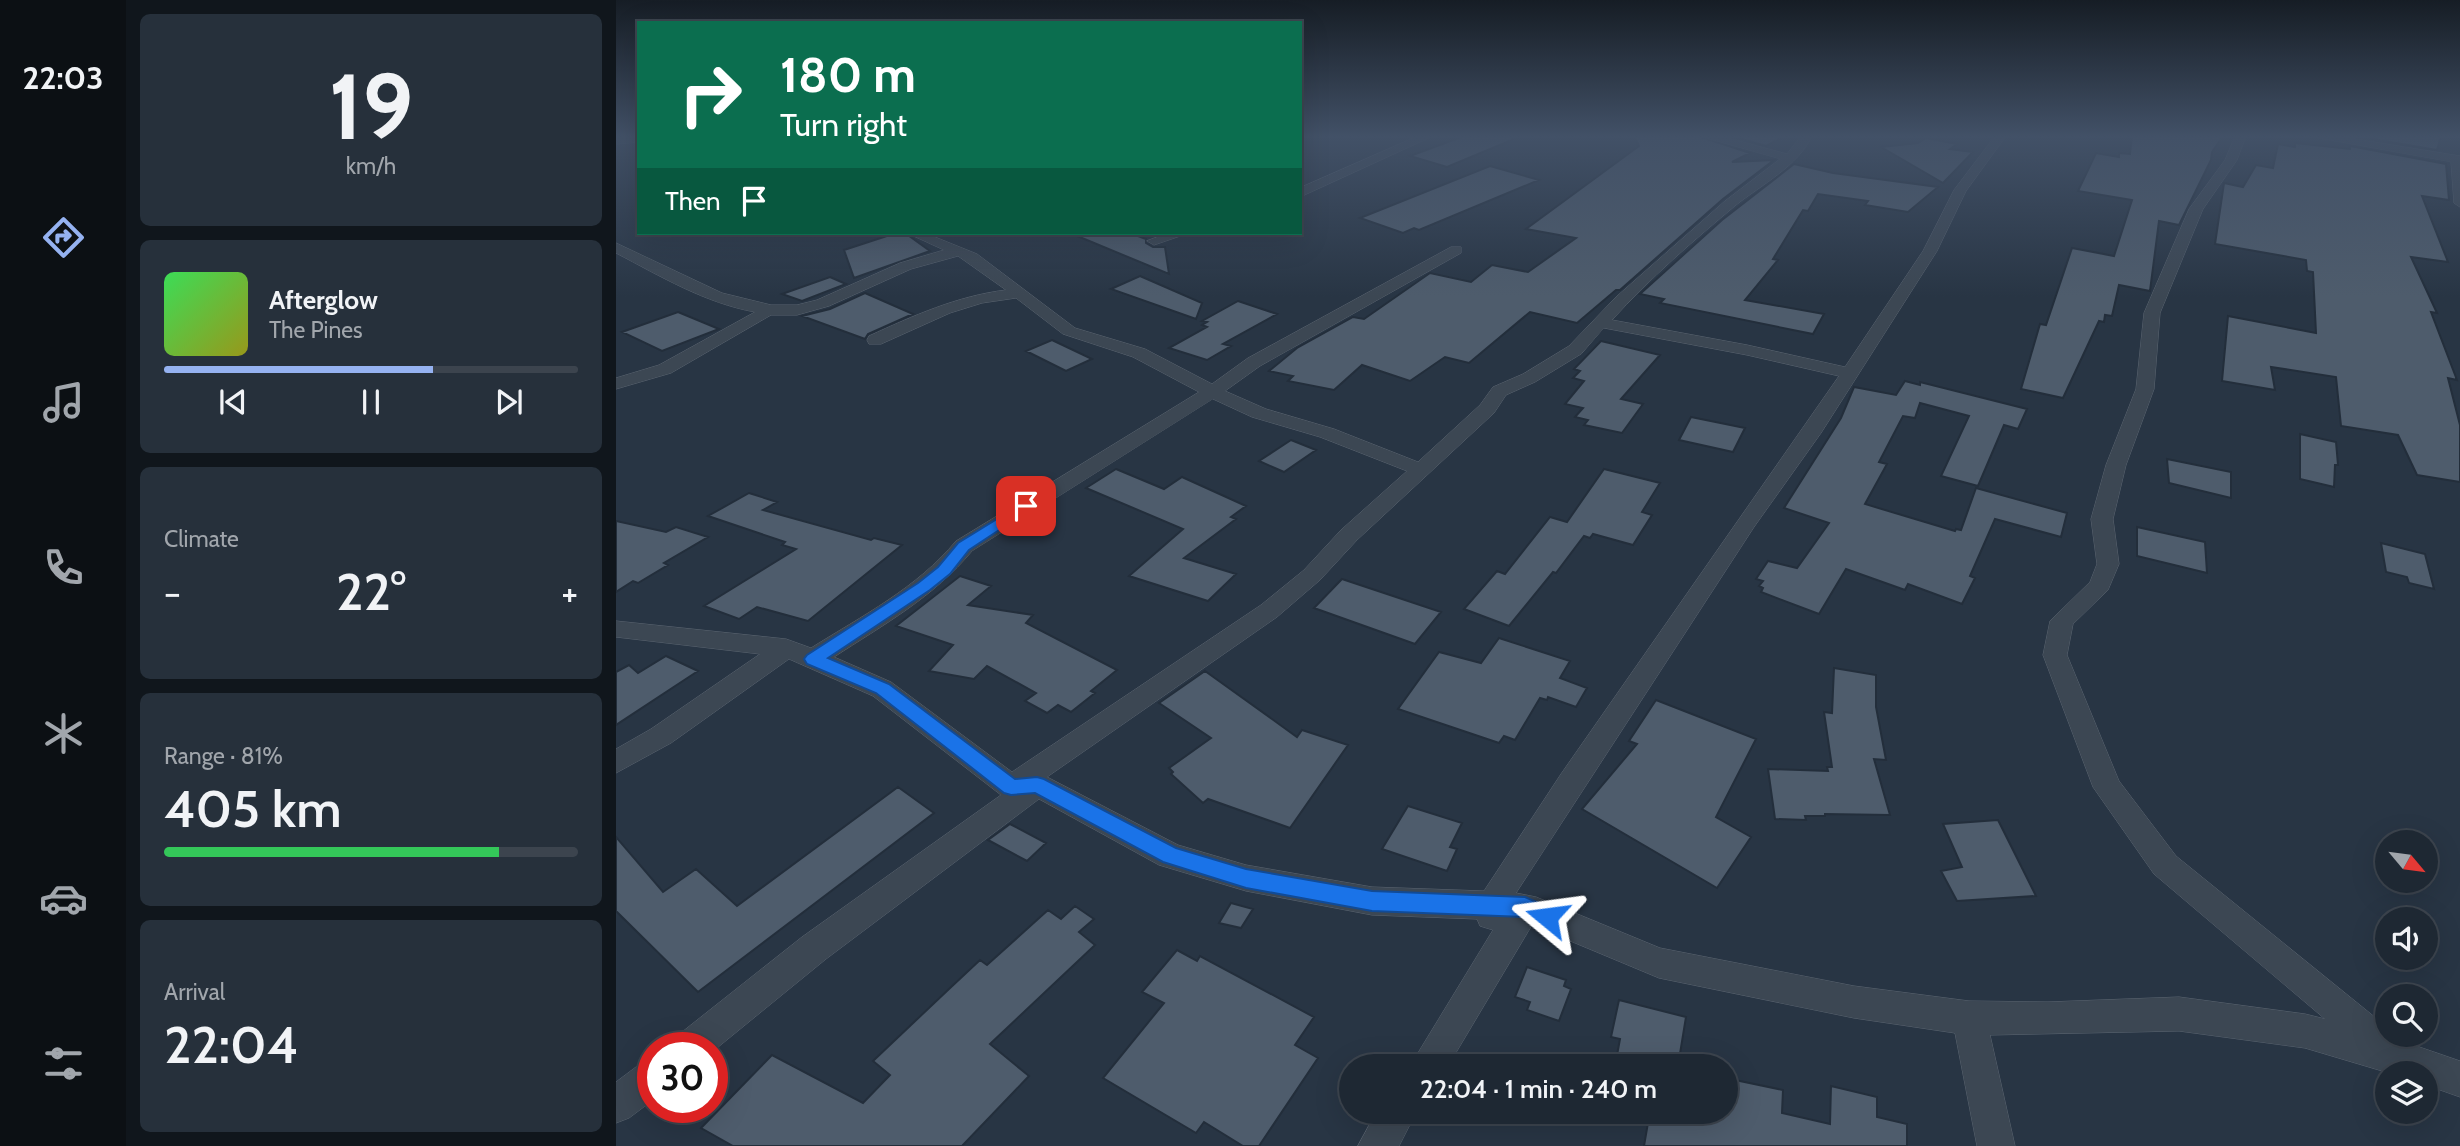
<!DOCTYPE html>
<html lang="en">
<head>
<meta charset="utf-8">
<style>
  body { margin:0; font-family:Cabin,sans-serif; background:#26303b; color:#f1f3f6; height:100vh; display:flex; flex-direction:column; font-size:26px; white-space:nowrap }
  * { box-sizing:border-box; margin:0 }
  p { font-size:23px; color:#a1a6ac }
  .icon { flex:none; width:38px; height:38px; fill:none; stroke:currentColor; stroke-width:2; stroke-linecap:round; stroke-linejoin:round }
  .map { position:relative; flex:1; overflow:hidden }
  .panel { display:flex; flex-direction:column; gap:14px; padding:14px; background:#10161c; width:490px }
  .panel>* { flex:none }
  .top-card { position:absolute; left:21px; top:21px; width:665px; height:214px; border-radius:0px; box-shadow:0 7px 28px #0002,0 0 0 2px #3c444e; background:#0b6e4f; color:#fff; overflow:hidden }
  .needle { width:46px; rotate:119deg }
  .tools { position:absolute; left:1759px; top:830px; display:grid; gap:14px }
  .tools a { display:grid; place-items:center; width:63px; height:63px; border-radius:50%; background:#1e2833; box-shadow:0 7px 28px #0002,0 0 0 2px #3c444e; font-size:35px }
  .speed { position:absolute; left:21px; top:1032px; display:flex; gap:14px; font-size:35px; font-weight:700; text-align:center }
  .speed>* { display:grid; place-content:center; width:91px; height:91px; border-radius:50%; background:#1e2833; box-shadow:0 7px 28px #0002,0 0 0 2px #3c444e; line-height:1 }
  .speed .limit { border:10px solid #d22; background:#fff; color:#111 }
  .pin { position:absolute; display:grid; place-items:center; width:60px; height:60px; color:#fff; margin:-30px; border-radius:14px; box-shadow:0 4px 10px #0006 }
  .me { position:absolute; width:77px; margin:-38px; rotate:286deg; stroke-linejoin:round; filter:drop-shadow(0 0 5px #0008) }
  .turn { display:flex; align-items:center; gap:24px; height:147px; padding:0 28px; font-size:32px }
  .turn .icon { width:91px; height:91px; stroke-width:2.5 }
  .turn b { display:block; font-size:49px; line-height:60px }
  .then { display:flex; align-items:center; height:66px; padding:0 28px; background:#0003; gap:14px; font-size:26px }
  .big { font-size:52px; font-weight:600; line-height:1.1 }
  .panel .tile { flex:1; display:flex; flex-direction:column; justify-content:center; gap:10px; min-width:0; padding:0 24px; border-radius:10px; background:#26303b }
  .panel .dial { align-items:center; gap:0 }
  .dial b { font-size:91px; line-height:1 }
  .song { display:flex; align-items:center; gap:21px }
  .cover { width:84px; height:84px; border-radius:10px; background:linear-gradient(135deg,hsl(130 70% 55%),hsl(60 70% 35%)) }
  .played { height:7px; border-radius:4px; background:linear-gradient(90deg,#95b2f1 65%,#3c444e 65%) }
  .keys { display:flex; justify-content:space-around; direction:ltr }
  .heat { display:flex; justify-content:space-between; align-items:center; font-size:38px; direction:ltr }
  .charge { height:10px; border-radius:5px; background:linear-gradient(90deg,#34c759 81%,#3c444e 0) }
  .trip { position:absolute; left:723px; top:1054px; width:399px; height:70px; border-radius:35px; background:#1e2833; box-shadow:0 7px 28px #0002,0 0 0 2px #3c444e; font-weight:600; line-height:70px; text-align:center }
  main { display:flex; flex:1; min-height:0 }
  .dock { display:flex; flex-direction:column; width:126px; justify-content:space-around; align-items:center; background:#0c1014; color:#a1a6ac }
  .dock .icon { width:49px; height:49px }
  .dock .selected { color:#95b2f1 }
  .dock b { font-size:32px; color:#f1f3f6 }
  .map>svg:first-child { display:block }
</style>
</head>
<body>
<main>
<nav class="dock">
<b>22:03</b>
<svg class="icon selected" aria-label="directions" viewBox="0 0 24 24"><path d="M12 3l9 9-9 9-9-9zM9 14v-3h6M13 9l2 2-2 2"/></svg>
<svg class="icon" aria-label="music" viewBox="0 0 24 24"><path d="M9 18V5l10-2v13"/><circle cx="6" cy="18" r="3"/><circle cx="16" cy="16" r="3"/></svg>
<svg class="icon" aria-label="phone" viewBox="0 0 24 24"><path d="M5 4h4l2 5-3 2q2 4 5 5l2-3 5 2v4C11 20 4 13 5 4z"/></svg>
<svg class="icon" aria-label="climate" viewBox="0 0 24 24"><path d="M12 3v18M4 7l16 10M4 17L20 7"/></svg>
<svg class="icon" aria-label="car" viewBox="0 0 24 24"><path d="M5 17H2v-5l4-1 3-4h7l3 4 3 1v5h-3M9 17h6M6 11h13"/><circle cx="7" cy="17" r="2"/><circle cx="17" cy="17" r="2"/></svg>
<svg class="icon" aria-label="filters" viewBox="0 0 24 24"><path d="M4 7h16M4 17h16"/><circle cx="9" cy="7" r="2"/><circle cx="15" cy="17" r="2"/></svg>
</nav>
<section class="panel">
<div class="tile dial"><b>19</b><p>km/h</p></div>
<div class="tile">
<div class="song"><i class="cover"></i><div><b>Afterglow</b><p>The Pines</p></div></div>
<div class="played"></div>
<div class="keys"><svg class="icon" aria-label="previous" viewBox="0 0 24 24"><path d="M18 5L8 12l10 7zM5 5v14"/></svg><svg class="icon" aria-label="pause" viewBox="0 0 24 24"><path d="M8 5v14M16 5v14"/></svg><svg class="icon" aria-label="next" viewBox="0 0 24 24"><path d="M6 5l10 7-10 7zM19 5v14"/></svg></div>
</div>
<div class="tile"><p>Climate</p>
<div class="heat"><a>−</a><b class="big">22°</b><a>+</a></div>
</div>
<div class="tile"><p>Range · 81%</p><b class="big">405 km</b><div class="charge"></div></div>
<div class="tile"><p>Arrival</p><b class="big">22:04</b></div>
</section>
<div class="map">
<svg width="1844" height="1146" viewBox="0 0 1844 1146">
  <rect width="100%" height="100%" fill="#283544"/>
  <!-- building -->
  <path fill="#4e5c6c" stroke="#232e3b" stroke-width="2" d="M848,136L903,137L831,167L794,156Z
    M1018,136H1082L1134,153L1116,162L1158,160L1107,199L1004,290H1000L961,323L914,312L853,363L829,357L794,381L746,365L718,390L672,381L677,376L653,371L681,348L737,317L748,319L814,273L855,282L876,265L912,272L960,238L910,229L1023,146Z
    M1116,136H1169L1150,146Z
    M1516,136H1607L1596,152L1595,160L1563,225L1543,221L1534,291L1503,285L1496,316L1489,315L1488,322L1483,321L1447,398L1405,389L1424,324L1430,325L1456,248L1498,256L1516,200L1462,191L1480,153L1503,157V153L1514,154Z
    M1739,136H1825L1821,150Z
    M1310,138L1341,144L1334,149L1357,152L1327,183L1265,147L1302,143Z
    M1679,143L1734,149V146L1830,164L1833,200L1806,196L1832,262L1795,257L1821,313L1815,312L1841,380L1832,378L1844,425V482L1801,475L1782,435L1725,426L1720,377L1655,367L1659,390L1606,381L1612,316L1700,333L1697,272L1691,271L1690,260L1599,244L1608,183L1627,187L1640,165L1657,168L1662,144L1679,147Z
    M1178,164L1217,173L1322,187L1292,212L1249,205L1252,201L1202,194L1192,211L1187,210L1157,259L1162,260L1129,300L1208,314L1197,334L1044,303L1048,299L1024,294L1106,220Z
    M874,166L923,180L803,230L798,228L787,233L744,218Z
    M280,233H289L314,251L238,278L228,250Z
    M454,233H514L530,239V243L537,247H549L553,274Z
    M524,276L586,303L580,319L495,289Z
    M214,277L230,284L186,301L166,294Z
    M249,293L297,314L252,334L249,339L186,316L214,309Z
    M622,301L661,314L607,344L615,346L591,360L553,348L591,327L586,325L591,322L586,321Z
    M62,312L103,329L46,351L6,332Z
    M436,340L476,359L450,371L410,351Z
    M985,341L1044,355L1005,399L1027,404L1006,433L968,425L972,420L959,417L967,408L949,404L968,381L957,378L964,371L958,369Z
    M1289,381L1304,385V382L1411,409L1402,429L1388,425L1362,486L1325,476L1353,416L1304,403L1299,418L1287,416L1263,462L1271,464L1249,504L1339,531L1340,529L1345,530L1360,488L1451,513L1445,537L1379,519L1354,576L1359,578L1346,604L1292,584L1289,590L1230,569L1203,614L1145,592L1147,588L1143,586L1147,581L1140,579L1152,561L1181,568L1213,523L1168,508L1225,418L1238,387L1280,395Z
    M1075,417L1129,428L1117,452L1063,440Z
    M1684,434L1720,442L1722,465H1719L1718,487L1684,479Z
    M675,440L700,450L668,472L643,461Z
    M1551,459L1615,472V498L1553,483Z
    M500,469L548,489L566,477L630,506L615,517L620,519L568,558L620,574L592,601L513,576L567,529L470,488Z
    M988,469L1044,483L1026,512L1036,515L1017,545L977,534L974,538L968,536L940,573L937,572L893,626L848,609L881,571L889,574L934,517L951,522Z
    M133,493L161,502L147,510L255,540L258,538L286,545L192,621L141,607L123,619L88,606L180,549L166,545L169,542L92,516Z
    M0,521L50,532L60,527L92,537L48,563L52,565L22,583L17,581L0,592Z
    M1521,527L1589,542L1591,573L1521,556Z
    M1765,543L1809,554L1818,589L1793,583L1791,577L1770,572Z
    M344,576L375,586L352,605L417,615L410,623L501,670L475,691L479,693L455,712L442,705L431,713L409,701L420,693L371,666L358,679L313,671L337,645L280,626Z
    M726,579L825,612L799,644L698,608Z
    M883,638L954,661L944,678L971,688L960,707L932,697L931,700L924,698L899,740L888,736L883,743L782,709L823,652L865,663Z
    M50,656L82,671L0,725V672L13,665L22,673Z
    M1218,668L1260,675V707L1270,760L1258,759L1274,815L1209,814V816H1189L1190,820L1159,819L1152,769L1212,771L1211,767H1216L1208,712L1216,713Z
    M589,671L681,737L686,730L732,745L674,828L592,799L587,803L555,774L557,772L553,768L595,738L543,703Z
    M1040,700L1140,739L1100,817L1135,837L1101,888L966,809L1021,744L1013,741Z
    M282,787L318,813L82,992L0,911V837L47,892L80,869L121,906Z
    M792,806L846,823L834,847L841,849L831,871L766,849Z
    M1382,820L1420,896L1341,901L1325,871L1346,867L1327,824Z
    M394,824L430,843L411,861L372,840Z
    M615,903L637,909L625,928L603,923Z
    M459,906L478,919L463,932L479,945L374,1044L413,1076L346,1146H117L85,1128L156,1055L247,1103L274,1075L257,1061L333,989L364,960L371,965L432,910L445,919Z
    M561,950L581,961L584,956L698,1017L679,1045L702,1058L643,1146H627L588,1122L580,1133L487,1078L548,1003L526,992Z
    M911,967L950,980L948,986L955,989L943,1021L911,1010L914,1002L899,997Z
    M1003,1000L1070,1017L1062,1066H999L1004,1039L995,1037Z
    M1119,1080L1167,1090L1166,1113L1214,1124L1215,1086L1261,1097V1117L1291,1124V1146H1028L1034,1111H1110V1104L1116,1105Z"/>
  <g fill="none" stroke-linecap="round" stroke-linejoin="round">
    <defs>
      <path id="street" d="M23,136V142L0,144V138Z
        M802,136H817L684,197V188Z
        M1084,136H1104L1171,154L1185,136H1196C1182,166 1145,185 1120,205C1078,240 1033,279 996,320L1131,345L1229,367L1307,251L1338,190L1379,136H1390L1350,191L1321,251L1205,433L1138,527L900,893L920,897L1044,948L1238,986L1353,1001L1432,1002L1563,997L1689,1014L1709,1019L1538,874L1477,787L1427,655L1434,621L1474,582L1481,564L1475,519L1490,465L1520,389L1528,313L1573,209L1609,160L1619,136H1630L1621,160L1587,209L1544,313L1538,389L1510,465L1497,519L1503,564L1492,590L1457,624L1451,655L1503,781L1560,856L1771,1027V1034H1780L1786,1041L1844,1061V1097L1810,1085V1073H1773L1689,1048L1563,1031L1374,1035L1399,1146H1361L1339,1033L1238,1018L1043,978L916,925L832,1066H794L877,930L864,926L861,919L756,915L630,891L543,865L423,799L210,959L96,1052V1048H55L61,1036L186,937L385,795L257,696L173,659L55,743L0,773V749L35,729L144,654L0,637V621L170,639L195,648C246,616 301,588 340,541L583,392L517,357L447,334L400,298L366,303L334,313L265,344H253L251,340L253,336C297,316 341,296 390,290L342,256L295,269L213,306L181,315H155L55,373L0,389V378L43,365L139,312C89,303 44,276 0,253V243L106,293L155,305H181L201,300L284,263L328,250L291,233H309L361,254L459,328L529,349L596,384L632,358L835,247H845V253L644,366L609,391L650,409L718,429L802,462L864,405L877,387L907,374L953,346L1000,297L1109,201L1164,159ZM988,328L1131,355L1223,376L945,774L868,891L756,887L630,865L562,845L431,777L661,617L704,580L741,540L878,413L890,395L919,382L965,354ZM597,399L636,417L704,437L791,471L725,530L688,570L645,605L396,772L275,682L218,657C267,625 318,597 356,551Z
        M1692,136H1720L1844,156V207L1838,203L1835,162Z
        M552,233H573L538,245L531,241Z
        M37,1059V1100L13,1118L0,1123V1082L24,1064Z
        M761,1111H801L783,1146H742Z"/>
    </defs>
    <!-- street casing -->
    <use href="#street" stroke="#5b6571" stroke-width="1"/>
    <!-- street -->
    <use href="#street" fill="#3c4753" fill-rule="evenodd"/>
  </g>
  <!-- sky -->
  <linearGradient id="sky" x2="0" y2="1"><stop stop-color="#161d25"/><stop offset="0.46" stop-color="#425167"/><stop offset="1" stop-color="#425167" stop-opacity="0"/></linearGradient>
  <rect width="1844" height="297" fill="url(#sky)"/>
  <!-- route -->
  <path fill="#1a73e8" stroke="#114b97" stroke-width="2" d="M410,501L417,506L415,509L353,550L334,574L314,590L212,658L273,684L399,779L421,777L428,779L560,848L630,869L756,891L909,897L939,910L942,917L939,924L931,927L908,917L756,911L630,888L547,862L419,793L395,795L388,793L260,693L191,664L188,659L191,655L302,583L322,567L342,543Z"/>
</svg>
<div class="tools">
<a><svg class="needle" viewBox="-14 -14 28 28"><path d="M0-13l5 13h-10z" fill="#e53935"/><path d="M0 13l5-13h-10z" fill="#a1a6ac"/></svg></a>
<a><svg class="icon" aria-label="sound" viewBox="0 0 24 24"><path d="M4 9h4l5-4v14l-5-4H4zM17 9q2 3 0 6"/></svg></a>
<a><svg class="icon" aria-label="search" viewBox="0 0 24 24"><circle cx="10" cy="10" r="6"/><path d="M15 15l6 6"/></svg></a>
<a><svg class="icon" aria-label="layers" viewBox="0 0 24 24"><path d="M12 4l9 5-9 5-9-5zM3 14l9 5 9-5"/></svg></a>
</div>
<div class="speed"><div class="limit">30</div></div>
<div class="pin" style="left:410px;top:506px;background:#d93025"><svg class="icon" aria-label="arrive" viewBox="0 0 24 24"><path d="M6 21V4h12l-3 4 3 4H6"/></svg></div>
<svg class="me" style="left:931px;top:917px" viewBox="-20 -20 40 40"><path d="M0-17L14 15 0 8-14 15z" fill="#1a73e8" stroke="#fff" stroke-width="4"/></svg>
<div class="trip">22:04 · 1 min · 240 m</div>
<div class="top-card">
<div class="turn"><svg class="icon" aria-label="right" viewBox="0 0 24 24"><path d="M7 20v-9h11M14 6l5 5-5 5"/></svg><div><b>180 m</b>Turn right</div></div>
<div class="then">Then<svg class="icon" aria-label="arrive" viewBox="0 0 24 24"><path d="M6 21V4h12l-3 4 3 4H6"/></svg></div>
</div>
</div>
</main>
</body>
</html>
